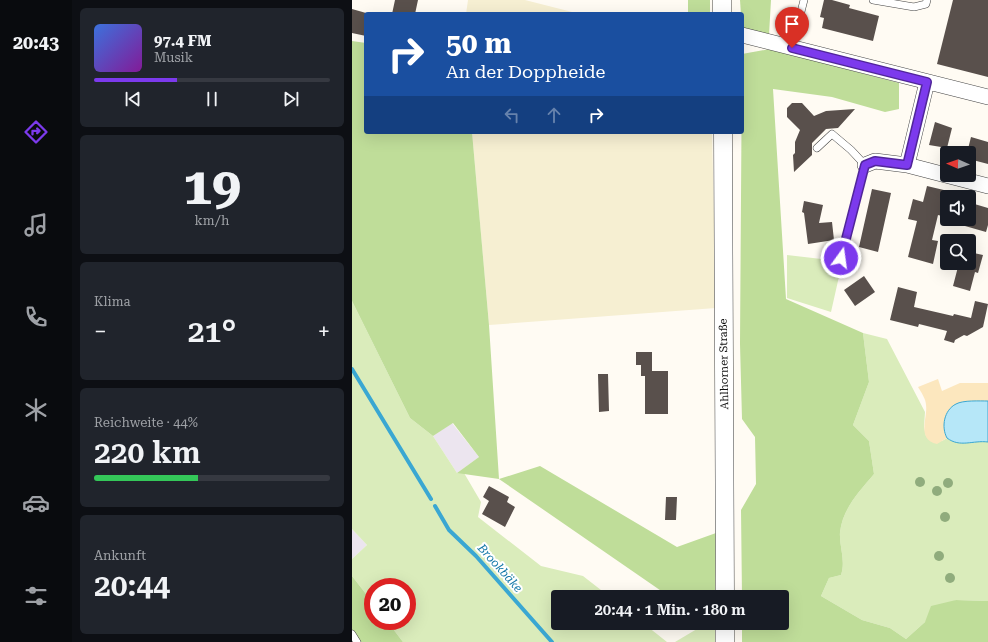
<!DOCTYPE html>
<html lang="de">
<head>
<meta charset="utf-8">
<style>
  body { margin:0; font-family:"Roboto Serif",serif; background:#20242c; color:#f1f3f6; height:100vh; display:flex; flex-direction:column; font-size:15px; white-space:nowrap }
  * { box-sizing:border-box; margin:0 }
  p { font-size:13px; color:#9ea1a6 }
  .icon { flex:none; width:22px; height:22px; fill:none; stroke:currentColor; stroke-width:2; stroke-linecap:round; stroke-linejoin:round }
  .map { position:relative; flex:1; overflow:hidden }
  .side { display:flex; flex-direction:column; gap:8px; padding:8px; background:#0d0f14; width:280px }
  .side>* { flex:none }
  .guide { position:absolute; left:12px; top:12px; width:380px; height:122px; border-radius:4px; box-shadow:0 4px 16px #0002; background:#1a4fa0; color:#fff; overflow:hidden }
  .needle { width:26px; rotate:272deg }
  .tools { position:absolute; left:588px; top:146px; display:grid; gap:8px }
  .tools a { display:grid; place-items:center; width:36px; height:36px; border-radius:4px; background:#171b24; box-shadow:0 4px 16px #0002; font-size:20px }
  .speed { position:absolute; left:12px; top:578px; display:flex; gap:8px; font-size:20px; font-weight:700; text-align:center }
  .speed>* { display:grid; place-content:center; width:52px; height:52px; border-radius:50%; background:#171b24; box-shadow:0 4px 16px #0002; line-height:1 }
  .speed .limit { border:6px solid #d22; background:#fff; color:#111 }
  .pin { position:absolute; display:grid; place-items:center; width:34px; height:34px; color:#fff; margin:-41px -17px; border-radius:50% 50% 50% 0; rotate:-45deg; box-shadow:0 0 4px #0007 }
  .pin .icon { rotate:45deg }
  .me { position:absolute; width:44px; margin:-22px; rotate:14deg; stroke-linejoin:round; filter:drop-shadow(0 0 3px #0008) }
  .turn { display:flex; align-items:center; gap:14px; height:84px; padding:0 16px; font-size:18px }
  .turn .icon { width:52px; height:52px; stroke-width:2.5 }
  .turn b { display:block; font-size:28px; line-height:34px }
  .lanes { display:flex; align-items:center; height:38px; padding:0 16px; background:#0003; justify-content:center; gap:20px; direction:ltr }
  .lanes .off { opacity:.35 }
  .big { font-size:30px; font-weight:600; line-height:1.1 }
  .side .tile { flex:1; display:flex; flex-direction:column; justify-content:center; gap:6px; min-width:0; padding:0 14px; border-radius:6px; background:#20242c }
  .side .dial { align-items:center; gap:0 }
  .dial b { font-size:52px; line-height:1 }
  .song { display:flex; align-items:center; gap:12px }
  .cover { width:48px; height:48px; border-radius:6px; background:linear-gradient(135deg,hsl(220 70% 55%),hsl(290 70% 35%)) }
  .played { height:4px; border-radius:2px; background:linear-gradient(90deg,#7c3aed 35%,#363941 35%) }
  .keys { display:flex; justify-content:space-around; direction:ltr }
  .heat { display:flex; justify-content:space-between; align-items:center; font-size:22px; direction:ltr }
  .charge { height:6px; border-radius:3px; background:linear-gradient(90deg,#34c759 44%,#363941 0) }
  .trip { position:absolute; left:199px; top:590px; width:238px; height:40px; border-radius:4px; background:#171b24; box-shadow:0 4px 16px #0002; font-weight:600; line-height:40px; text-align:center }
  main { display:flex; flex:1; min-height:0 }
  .tab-bar { display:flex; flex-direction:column; width:72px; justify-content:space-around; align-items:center; background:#090b0e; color:#9ea1a6 }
  .tab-bar .icon { width:28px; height:28px }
  .tab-bar .on { color:#7c3aed }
  .tab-bar b { font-size:18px; color:#f1f3f6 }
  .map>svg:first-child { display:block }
</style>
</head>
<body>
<main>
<nav class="tab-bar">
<b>20:43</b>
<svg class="icon on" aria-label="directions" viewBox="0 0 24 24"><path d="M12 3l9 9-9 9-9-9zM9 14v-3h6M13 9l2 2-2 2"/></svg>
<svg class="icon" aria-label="music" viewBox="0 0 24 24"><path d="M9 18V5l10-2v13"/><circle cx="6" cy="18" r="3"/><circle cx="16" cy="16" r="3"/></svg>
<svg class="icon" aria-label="phone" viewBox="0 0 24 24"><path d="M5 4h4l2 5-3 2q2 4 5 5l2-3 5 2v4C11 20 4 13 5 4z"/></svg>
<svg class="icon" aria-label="climate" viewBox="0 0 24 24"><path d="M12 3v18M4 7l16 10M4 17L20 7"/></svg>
<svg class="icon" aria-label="car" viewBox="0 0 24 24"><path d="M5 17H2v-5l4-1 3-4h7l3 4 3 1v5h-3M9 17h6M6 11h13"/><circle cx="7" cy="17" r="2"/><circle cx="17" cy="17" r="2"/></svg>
<svg class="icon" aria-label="filters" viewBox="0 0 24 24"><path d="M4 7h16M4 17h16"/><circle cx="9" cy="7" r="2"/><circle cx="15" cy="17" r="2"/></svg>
</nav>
<section class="side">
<div class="tile">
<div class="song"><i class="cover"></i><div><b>97.4 FM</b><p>Musik</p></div></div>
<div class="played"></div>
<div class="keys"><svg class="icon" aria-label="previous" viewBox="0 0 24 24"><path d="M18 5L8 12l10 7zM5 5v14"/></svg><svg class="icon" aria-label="pause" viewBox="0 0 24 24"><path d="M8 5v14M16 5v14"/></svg><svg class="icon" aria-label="next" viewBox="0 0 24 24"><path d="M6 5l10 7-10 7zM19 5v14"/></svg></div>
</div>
<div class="tile dial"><b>19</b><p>km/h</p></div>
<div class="tile"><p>Klima</p>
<div class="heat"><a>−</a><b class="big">21°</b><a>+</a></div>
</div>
<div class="tile"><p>Reichweite · 44%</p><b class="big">220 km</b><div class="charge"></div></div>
<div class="tile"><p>Ankunft</p><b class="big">20:44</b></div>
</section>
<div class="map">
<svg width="636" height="642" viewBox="0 0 636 642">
  <rect width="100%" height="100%" fill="#fffbf3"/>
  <!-- industrial -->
  <path fill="#ece5ef" d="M100,423L127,457L105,473L81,436Z
    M0,529L15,545L0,559Z"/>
  <!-- farmland -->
  <path fill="#f6efd2" d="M116,0H173L228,14H114Z
    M120,132H360L364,308L137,325Z"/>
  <!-- green -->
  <path fill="#daecbb" d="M435,255L478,260L484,271L488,272L479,312L435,298Z
    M0,301L58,418L81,436L105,473H112L129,502L126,517L189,566L231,576L258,597H206V623H291L315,642H51L35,621H55V587H21V603L0,576V559L15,545L0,529Z
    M511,333L535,339L573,412L572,427L574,436L590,441L595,438C607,447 622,440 636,442V601L604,600L573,622L554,639L538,628L510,620L469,596L477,578L489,575C494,560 487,547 488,532C491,508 507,492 522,474L517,441L501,425L517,382Z
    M355,623L363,628V642H323Z"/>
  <!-- forest -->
  <path fill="#bfdd99" d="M336,0H358V14H336Z
    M388,0H419L417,35L390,29Z
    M0,41L14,43V132H120L137,325L147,479L188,466L325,547L364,533L363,597H318L147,479L105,473L127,457L101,423L81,436L58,418L0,301Z
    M418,49L547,83V109L533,112L480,97L421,89L434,299L511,333L517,382L501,425L517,441L522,474C507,492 491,508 488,532C487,547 494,560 489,575L477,578L469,596L510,620L538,628L554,639L573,622L579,606L604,600L636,601V642H390V623H430V597H390L389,510L404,484L403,437L390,419L388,344L390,54Z
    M0,576L21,603V621H35L51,642H0Z"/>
  <!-- sand -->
  <path fill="#fce7be" d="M586,379L590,391L608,383H636V401C617,401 597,399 594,422C593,429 592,432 595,438L585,444C564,439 576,418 574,405C574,399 569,392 566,387Z"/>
  <!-- water -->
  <path fill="#b6e7f8" stroke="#3aa7d2" d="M636,401V442C621,440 608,448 595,438C589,427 592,410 604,404C611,400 628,401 636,401Z"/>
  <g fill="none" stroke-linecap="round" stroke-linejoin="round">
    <!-- stream -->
    <path stroke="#3aa7d2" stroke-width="4" d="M0,369L79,499
      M83,506L97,530L124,556L200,642"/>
  </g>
  <!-- building -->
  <path fill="#59504c" d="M43,0H66L63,14H40Z
    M472,0H480L498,5L497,8L527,16L521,41L470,28L472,18L468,17Z
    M601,0H636V77L585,64Z
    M0,9L14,13V36L0,33Z
    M440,103H450L462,116L474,111L503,109L486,128L474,129L460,143V155L442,172L441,155L443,153V142L448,130L435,117V108Z
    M583,122L600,128L595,148L577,145Z
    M619,137L636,142V164L617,159V153H615Z
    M575,186L596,191L590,216L586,215L580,240L586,241L581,264L556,257L565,221L556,219L561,199L571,202Z
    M520,189L539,193L526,252L507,247Z
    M452,201L471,205L467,223L480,222L482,240L456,244L452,213L450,212Z
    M619,203L636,208V225L634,232L613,226L615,219H617Z
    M617,252L631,255L626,273L623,272L618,291L601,286L607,263H617Z
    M512,276L523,292L503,306L492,290Z
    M546,287L565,292L562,307L601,316L602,314L619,318L623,301L636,304L631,327L615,336L612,335L603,340L602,343L592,340L595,331L567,324L566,327L538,320Z
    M284,352H300V371H316V414H293V376H289V365H284Z
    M246,374H256L257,411L247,412Z
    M137,486L157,497L155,502L163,507L153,527L130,514L137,501L131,497Z
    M314,497H325L324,520H313Z"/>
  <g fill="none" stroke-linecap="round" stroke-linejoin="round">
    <defs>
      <path id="service" d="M521,0L562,7L574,4L575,0
        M440,47L452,0
        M465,148L480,134L499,150L513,165L489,258
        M0,634L5,642"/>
      <path id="minor" d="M390,35L636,97
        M513,165L523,161L555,165L636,186
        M555,165L575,82"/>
      <path id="tertiary" d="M370,14V0
        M371,132L373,597
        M373,642V623"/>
    </defs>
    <!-- service casing -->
    <use href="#service" stroke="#434343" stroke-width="8"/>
    <!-- minor casing -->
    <use href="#minor" stroke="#434343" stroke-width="16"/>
    <!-- tertiary casing -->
    <use href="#tertiary" stroke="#434343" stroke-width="19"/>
    <!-- service -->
    <use href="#service" stroke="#fff" stroke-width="7"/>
    <!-- minor -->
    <use href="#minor" stroke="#fff" stroke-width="15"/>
    <!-- tertiary -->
    <use href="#tertiary" stroke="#fff" stroke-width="18"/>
  </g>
  <!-- trees -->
  <g fill="#90ac7d">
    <circle cx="568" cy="482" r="5"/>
    <circle cx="596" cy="483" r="5"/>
    <circle cx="585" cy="491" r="5"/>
    <circle cx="593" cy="517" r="5"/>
    <circle cx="587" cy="556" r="5"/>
    <circle cx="598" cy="578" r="5"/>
  </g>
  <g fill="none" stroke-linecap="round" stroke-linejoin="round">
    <defs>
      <path id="route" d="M440,48L575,82L555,165L523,161L513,165L489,258"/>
    </defs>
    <!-- route casing -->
    <use href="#route" stroke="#51269a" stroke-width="10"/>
    <!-- route -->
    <use href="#route" stroke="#7c3aed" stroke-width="7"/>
  </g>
  <g text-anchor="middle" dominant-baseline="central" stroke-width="4" stroke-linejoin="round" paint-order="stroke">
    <!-- street labels -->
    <g font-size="11" fill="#101010" stroke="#fff">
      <text transform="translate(372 364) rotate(-91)">Ahlhorner Straße</text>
    </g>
    <!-- water labels -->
    <g font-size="12" font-style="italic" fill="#1478a8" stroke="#fff">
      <text transform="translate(148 568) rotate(48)">Brookbäke</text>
    </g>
  </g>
</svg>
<div class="tools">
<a><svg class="needle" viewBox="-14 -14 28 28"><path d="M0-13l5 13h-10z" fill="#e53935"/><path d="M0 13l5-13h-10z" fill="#9ea1a6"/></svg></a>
<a><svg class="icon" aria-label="sound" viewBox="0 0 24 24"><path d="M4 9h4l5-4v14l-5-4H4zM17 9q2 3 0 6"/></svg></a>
<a><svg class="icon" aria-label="search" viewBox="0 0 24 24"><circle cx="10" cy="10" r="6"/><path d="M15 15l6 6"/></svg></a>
</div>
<div class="speed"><div class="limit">20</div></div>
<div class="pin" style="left:440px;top:48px;background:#d93025"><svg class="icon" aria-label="arrive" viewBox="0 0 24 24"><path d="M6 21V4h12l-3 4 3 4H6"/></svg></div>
<svg class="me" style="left:489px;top:258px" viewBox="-20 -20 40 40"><circle r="17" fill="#7c3aed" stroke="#fff" stroke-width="3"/><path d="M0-11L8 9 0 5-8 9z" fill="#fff"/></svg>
<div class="trip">20:44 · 1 Min. · 180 m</div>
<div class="guide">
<div class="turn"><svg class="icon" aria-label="right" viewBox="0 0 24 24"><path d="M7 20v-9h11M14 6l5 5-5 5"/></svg><div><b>50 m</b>An der Doppheide</div></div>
<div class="lanes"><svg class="icon off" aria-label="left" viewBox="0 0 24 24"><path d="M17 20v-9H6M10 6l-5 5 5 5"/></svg><svg class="icon off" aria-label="ahead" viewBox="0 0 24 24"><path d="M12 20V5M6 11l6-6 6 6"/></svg><svg class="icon" aria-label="right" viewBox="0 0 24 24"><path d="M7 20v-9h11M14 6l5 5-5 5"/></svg></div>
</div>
</div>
</main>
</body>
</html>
